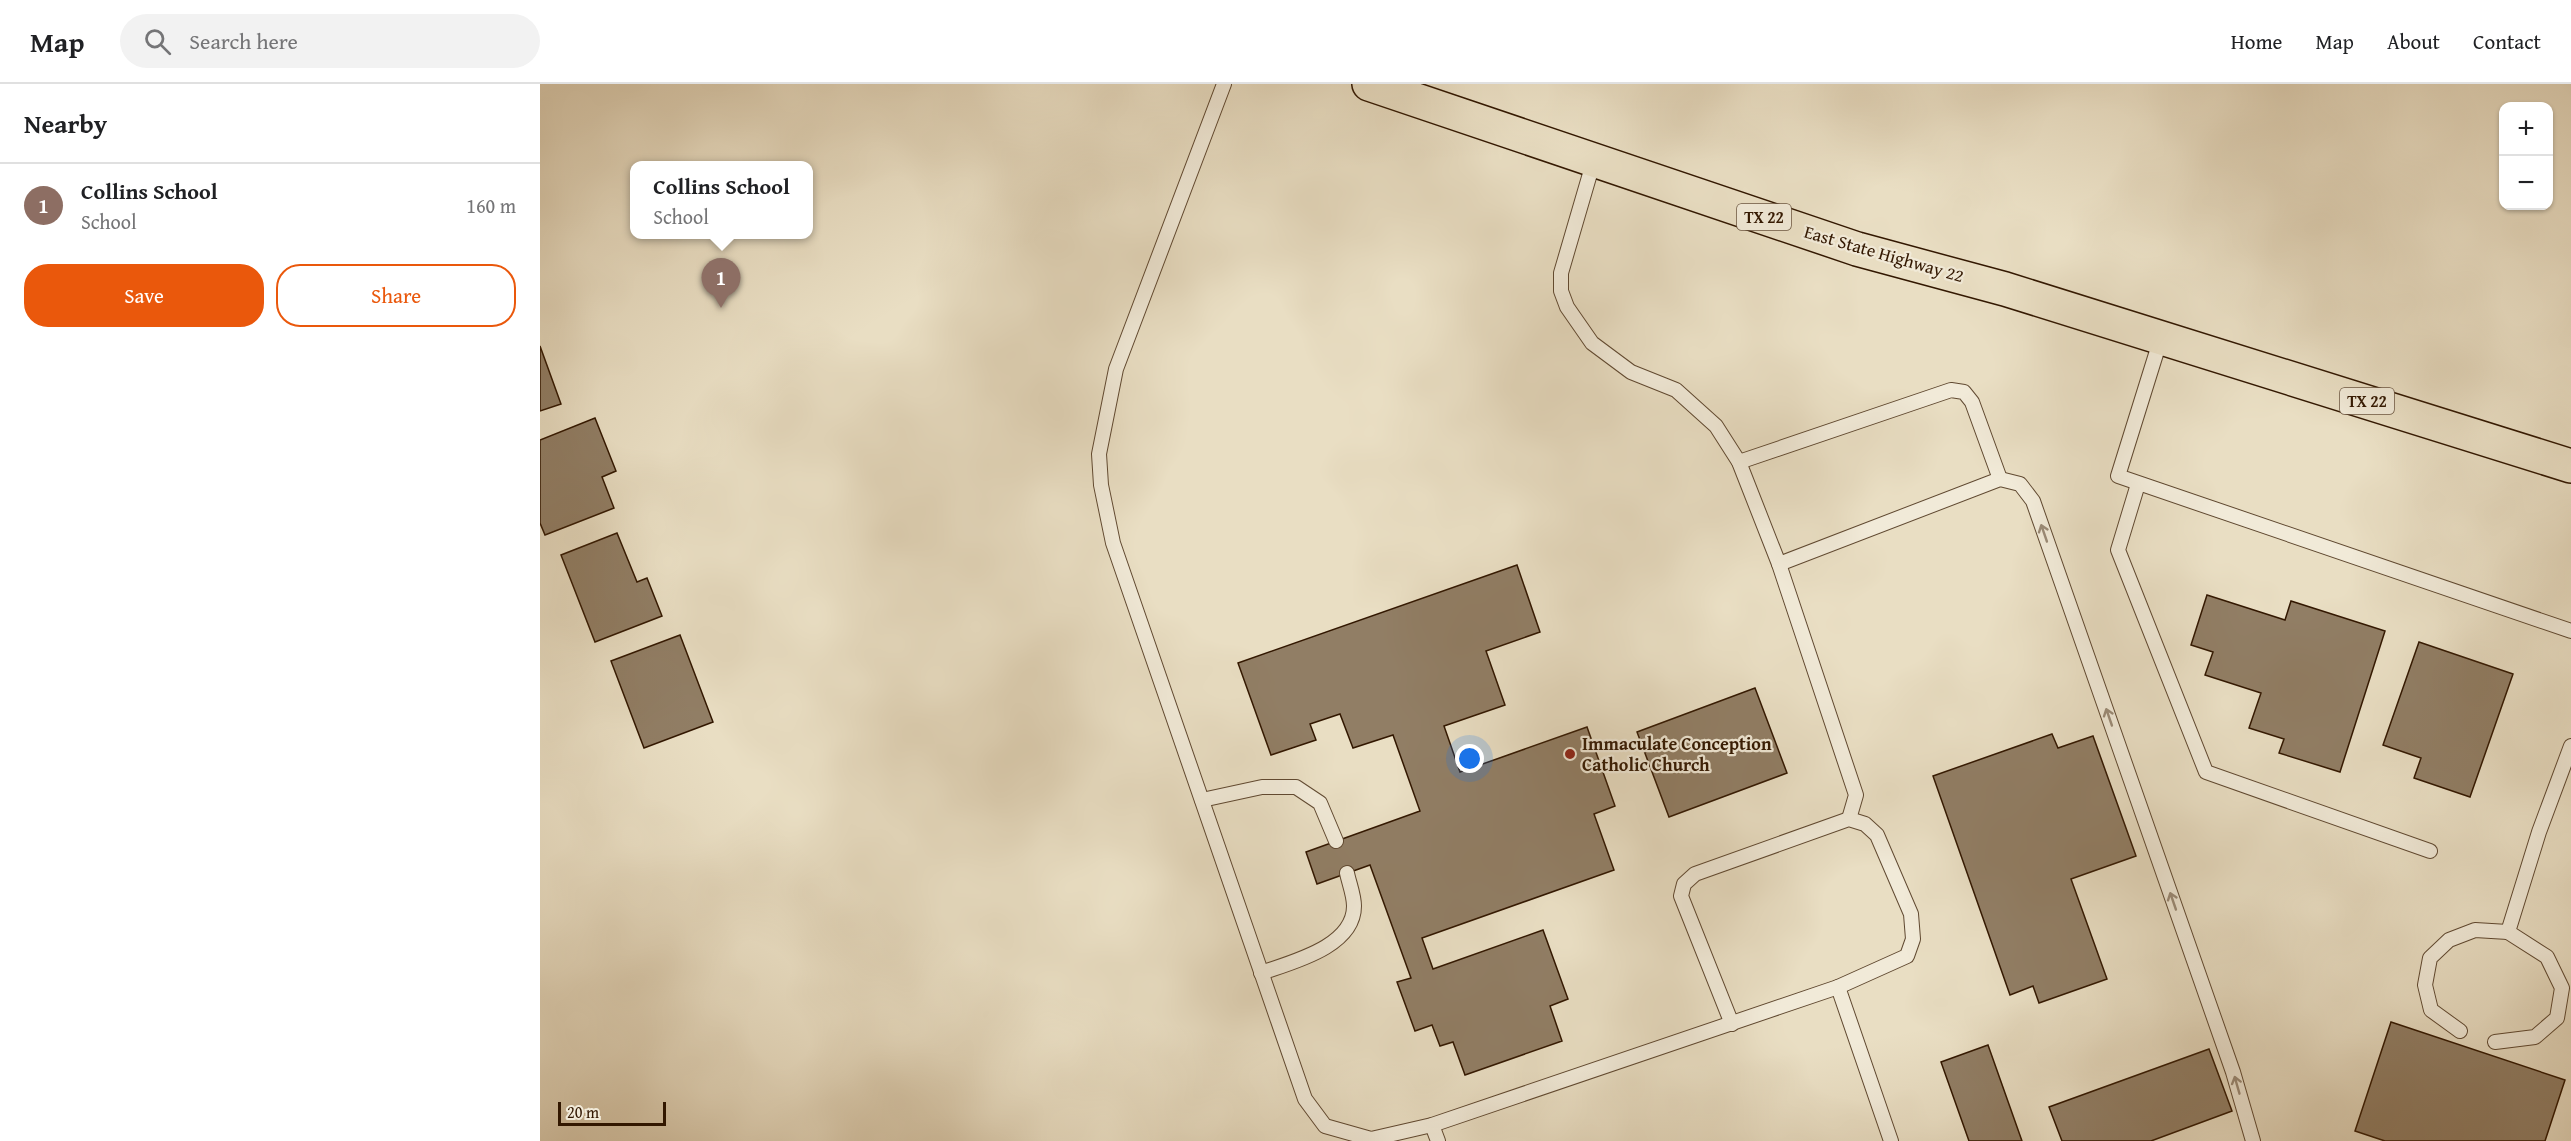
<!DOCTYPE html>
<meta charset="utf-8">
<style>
:root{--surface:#fff;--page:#f2f2f2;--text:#202124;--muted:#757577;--line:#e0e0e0;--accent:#ea580c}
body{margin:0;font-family:"Gentium Book Plus",serif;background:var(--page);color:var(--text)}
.controls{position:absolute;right:18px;top:18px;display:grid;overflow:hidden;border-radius:12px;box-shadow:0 2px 4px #0004}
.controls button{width:54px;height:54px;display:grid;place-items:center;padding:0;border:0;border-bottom:2px solid var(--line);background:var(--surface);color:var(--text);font:30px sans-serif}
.scale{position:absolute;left:18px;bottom:15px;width:108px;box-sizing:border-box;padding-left:6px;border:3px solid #321700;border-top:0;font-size:16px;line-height:21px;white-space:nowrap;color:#321700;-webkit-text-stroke:4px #f1ead8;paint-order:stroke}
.you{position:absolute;left:930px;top:675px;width:21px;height:21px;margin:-15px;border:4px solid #fff;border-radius:50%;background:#1a73e8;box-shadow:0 0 0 9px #1a73e833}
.badge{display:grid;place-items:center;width:39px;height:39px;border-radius:50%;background:var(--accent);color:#fff;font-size:20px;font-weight:700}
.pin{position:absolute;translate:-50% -50px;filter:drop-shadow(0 2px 3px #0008)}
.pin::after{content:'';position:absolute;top:32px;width:21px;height:18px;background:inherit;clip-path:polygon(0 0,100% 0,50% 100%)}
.popup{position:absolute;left:90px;top:77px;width:183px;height:78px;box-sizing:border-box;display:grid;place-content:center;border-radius:12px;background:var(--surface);filter:drop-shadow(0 2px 4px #0005);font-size:20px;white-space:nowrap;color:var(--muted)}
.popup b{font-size:22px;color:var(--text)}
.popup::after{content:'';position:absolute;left:50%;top:100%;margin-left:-12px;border:12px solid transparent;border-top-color:var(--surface)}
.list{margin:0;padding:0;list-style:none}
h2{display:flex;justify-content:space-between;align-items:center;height:78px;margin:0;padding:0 24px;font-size:26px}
h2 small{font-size:20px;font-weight:400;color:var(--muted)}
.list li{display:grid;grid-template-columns:39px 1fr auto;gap:18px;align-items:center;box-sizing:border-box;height:84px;padding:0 24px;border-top:2px solid var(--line)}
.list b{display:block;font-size:22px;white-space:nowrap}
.list p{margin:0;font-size:20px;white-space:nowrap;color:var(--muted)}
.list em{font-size:20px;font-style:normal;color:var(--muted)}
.actions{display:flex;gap:12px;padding:18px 24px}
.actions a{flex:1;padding:14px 0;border:2px solid var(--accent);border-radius:24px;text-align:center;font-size:21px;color:var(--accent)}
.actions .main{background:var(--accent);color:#fff}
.icon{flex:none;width:33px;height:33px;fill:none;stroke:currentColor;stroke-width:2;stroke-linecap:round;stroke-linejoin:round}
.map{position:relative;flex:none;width:2031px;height:1057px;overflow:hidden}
header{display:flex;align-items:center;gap:36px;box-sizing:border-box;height:84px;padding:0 30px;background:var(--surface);border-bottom:2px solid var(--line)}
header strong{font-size:28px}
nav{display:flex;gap:33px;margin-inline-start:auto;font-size:21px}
.search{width:420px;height:54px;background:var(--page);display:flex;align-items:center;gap:15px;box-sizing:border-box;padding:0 21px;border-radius:33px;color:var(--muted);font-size:22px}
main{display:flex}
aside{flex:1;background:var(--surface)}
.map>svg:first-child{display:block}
.building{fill:#917e65;stroke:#321700;stroke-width:1.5}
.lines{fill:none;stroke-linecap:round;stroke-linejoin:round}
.service-casing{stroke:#604931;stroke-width:16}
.primary-casing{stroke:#321700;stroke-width:36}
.service{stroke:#f1ead8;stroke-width:14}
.primary{stroke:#e9dec3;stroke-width:33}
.oneway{stroke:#9b8b77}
.poi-dot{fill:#8f2418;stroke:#f1ead8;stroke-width:2}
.labels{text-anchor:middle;stroke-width:4.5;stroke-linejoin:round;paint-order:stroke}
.shield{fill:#f1ead8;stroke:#6b5641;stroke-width:1.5}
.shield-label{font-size:16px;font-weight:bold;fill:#321700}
.street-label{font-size:18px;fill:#321700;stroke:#f1ead8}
.poi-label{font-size:18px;font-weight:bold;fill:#321700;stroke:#f1ead8;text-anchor:start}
</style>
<header>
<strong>Map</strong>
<div class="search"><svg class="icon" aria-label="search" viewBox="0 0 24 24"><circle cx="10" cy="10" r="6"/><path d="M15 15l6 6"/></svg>Search here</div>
<nav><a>Home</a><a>Map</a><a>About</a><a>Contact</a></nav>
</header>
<main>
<aside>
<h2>Nearby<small></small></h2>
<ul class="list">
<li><span class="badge" style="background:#8d6e63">1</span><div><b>Collins School</b><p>School</p></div><em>160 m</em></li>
</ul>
<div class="actions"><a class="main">Save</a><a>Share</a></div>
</aside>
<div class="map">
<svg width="2031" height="1057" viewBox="0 0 2031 1057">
<rect width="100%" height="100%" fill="#e9dec3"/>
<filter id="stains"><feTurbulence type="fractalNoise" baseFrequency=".00333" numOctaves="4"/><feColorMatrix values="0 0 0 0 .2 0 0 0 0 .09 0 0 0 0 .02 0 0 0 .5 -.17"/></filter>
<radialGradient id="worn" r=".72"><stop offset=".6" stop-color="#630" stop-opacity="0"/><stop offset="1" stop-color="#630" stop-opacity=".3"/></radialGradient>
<!-- building -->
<g class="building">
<polygon points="0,262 21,320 0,327"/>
<polygon points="55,334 76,387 62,393 74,424 5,451 0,439 0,356"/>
<polygon points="77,449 97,498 107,494 122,532 55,558 21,471"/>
<polygon points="977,481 1000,548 946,567 965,621 904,642 920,688 1047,643 1075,722 1054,730 1074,786 882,854 893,885 1003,846 1028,915 1010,922 1022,957 925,991 913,958 900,962 892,941 875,947 857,898 871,894 830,781 777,800 766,768 880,727 853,651 813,664 800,630 770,640 776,656 731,671 698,579"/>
<polygon points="1667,511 1745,536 1751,517 1845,547 1800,688 1739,669 1744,655 1709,644 1721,609 1665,591 1673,568 1651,561"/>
<polygon points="140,551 173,638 104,664 71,577"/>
<polygon points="1879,558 1973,590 1930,713 1874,694 1881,674 1843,661"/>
<polygon points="1215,604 1247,689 1129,733 1097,648"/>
<polygon points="1512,650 1518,664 1553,652 1596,772 1531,795 1567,895 1499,919 1493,902 1470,911 1393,692"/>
<polygon points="1851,938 2025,996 2005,1057 1845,1057 1815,1047"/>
<polygon points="1448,961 1482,1057 1429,1057 1401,978"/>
<polygon points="1669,965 1692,1027 1611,1057 1522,1057 1509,1023"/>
</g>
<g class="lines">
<!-- service casing -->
<g class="service-casing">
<g id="service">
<polyline points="684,0 576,285 559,370 561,401 573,459 765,1015 785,1042 831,1055 892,1041 1298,903 1351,1057"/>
<polyline points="1054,76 1021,189 1021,207 1027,223 1052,259 1091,288 1136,306 1176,342 1199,378 1239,480 1460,395 1480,400 1493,417 1693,988 1713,1057"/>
<polyline points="1621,254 1578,392 2031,547"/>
<polyline points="1199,378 1411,306 1424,308 1432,318 1460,395"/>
<polyline points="1598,400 1578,466 1666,688 1890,767"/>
<polyline points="1239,480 1316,711 1309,735"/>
<polyline points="662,716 722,703 756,703 780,719 796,757"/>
<path d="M 721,889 C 752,878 814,863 814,822 C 814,811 809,799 807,789"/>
<polyline points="1192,940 1141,812 1144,800 1155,790 1309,735 1325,740 1337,751 1371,830 1373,855 1367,872 1298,903"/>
<polyline points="1920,947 1891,926 1885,901 1890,874 1909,856 1935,846 1968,848"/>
<polyline points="1955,958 1995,953 2017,934 2022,904 2007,873 1968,848 1999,748 2031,662"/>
<polyline points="892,1041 898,1057"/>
</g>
</g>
<!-- primary casing -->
<g class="primary-casing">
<polyline id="primary" points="829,0 1317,165 1465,205 2031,382"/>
</g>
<!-- service -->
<use href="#service" class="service"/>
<!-- primary -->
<use href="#primary" class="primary"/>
</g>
<!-- one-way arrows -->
<defs><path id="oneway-shaft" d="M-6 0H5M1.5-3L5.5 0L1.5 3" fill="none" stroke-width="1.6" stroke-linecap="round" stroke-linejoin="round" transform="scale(1.5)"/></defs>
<g class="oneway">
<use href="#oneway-shaft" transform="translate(1504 449) rotate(-109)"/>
<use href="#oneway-shaft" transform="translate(1569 633) rotate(-109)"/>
<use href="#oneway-shaft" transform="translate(1633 817) rotate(-109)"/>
<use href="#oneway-shaft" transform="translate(1697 1001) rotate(-106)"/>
</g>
<!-- markers -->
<circle class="poi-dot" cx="1030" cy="670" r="6"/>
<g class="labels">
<!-- shield labels -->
<g class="shield">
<rect x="1197" y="120" width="54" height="26" rx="4.5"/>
<rect x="1800" y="304" width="54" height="26" rx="4.5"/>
</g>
<g class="shield-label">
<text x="1224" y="139">TX 22</text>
<text x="1827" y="323">TX 22</text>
</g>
<!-- street labels -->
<g class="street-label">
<text transform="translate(1344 170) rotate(16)" y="6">East State Highway 22</text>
</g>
<!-- poi labels -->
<g class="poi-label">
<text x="1042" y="666">Immaculate Conception<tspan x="1042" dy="21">Catholic Church</tspan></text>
</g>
</g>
<rect width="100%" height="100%" filter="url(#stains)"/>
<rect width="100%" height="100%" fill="url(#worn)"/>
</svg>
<div class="controls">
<button>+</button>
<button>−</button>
</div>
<div class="scale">20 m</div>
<div class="you"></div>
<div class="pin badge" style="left:181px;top:224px;background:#8d6e63">1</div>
<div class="popup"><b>Collins School</b>School</div>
</div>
</main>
